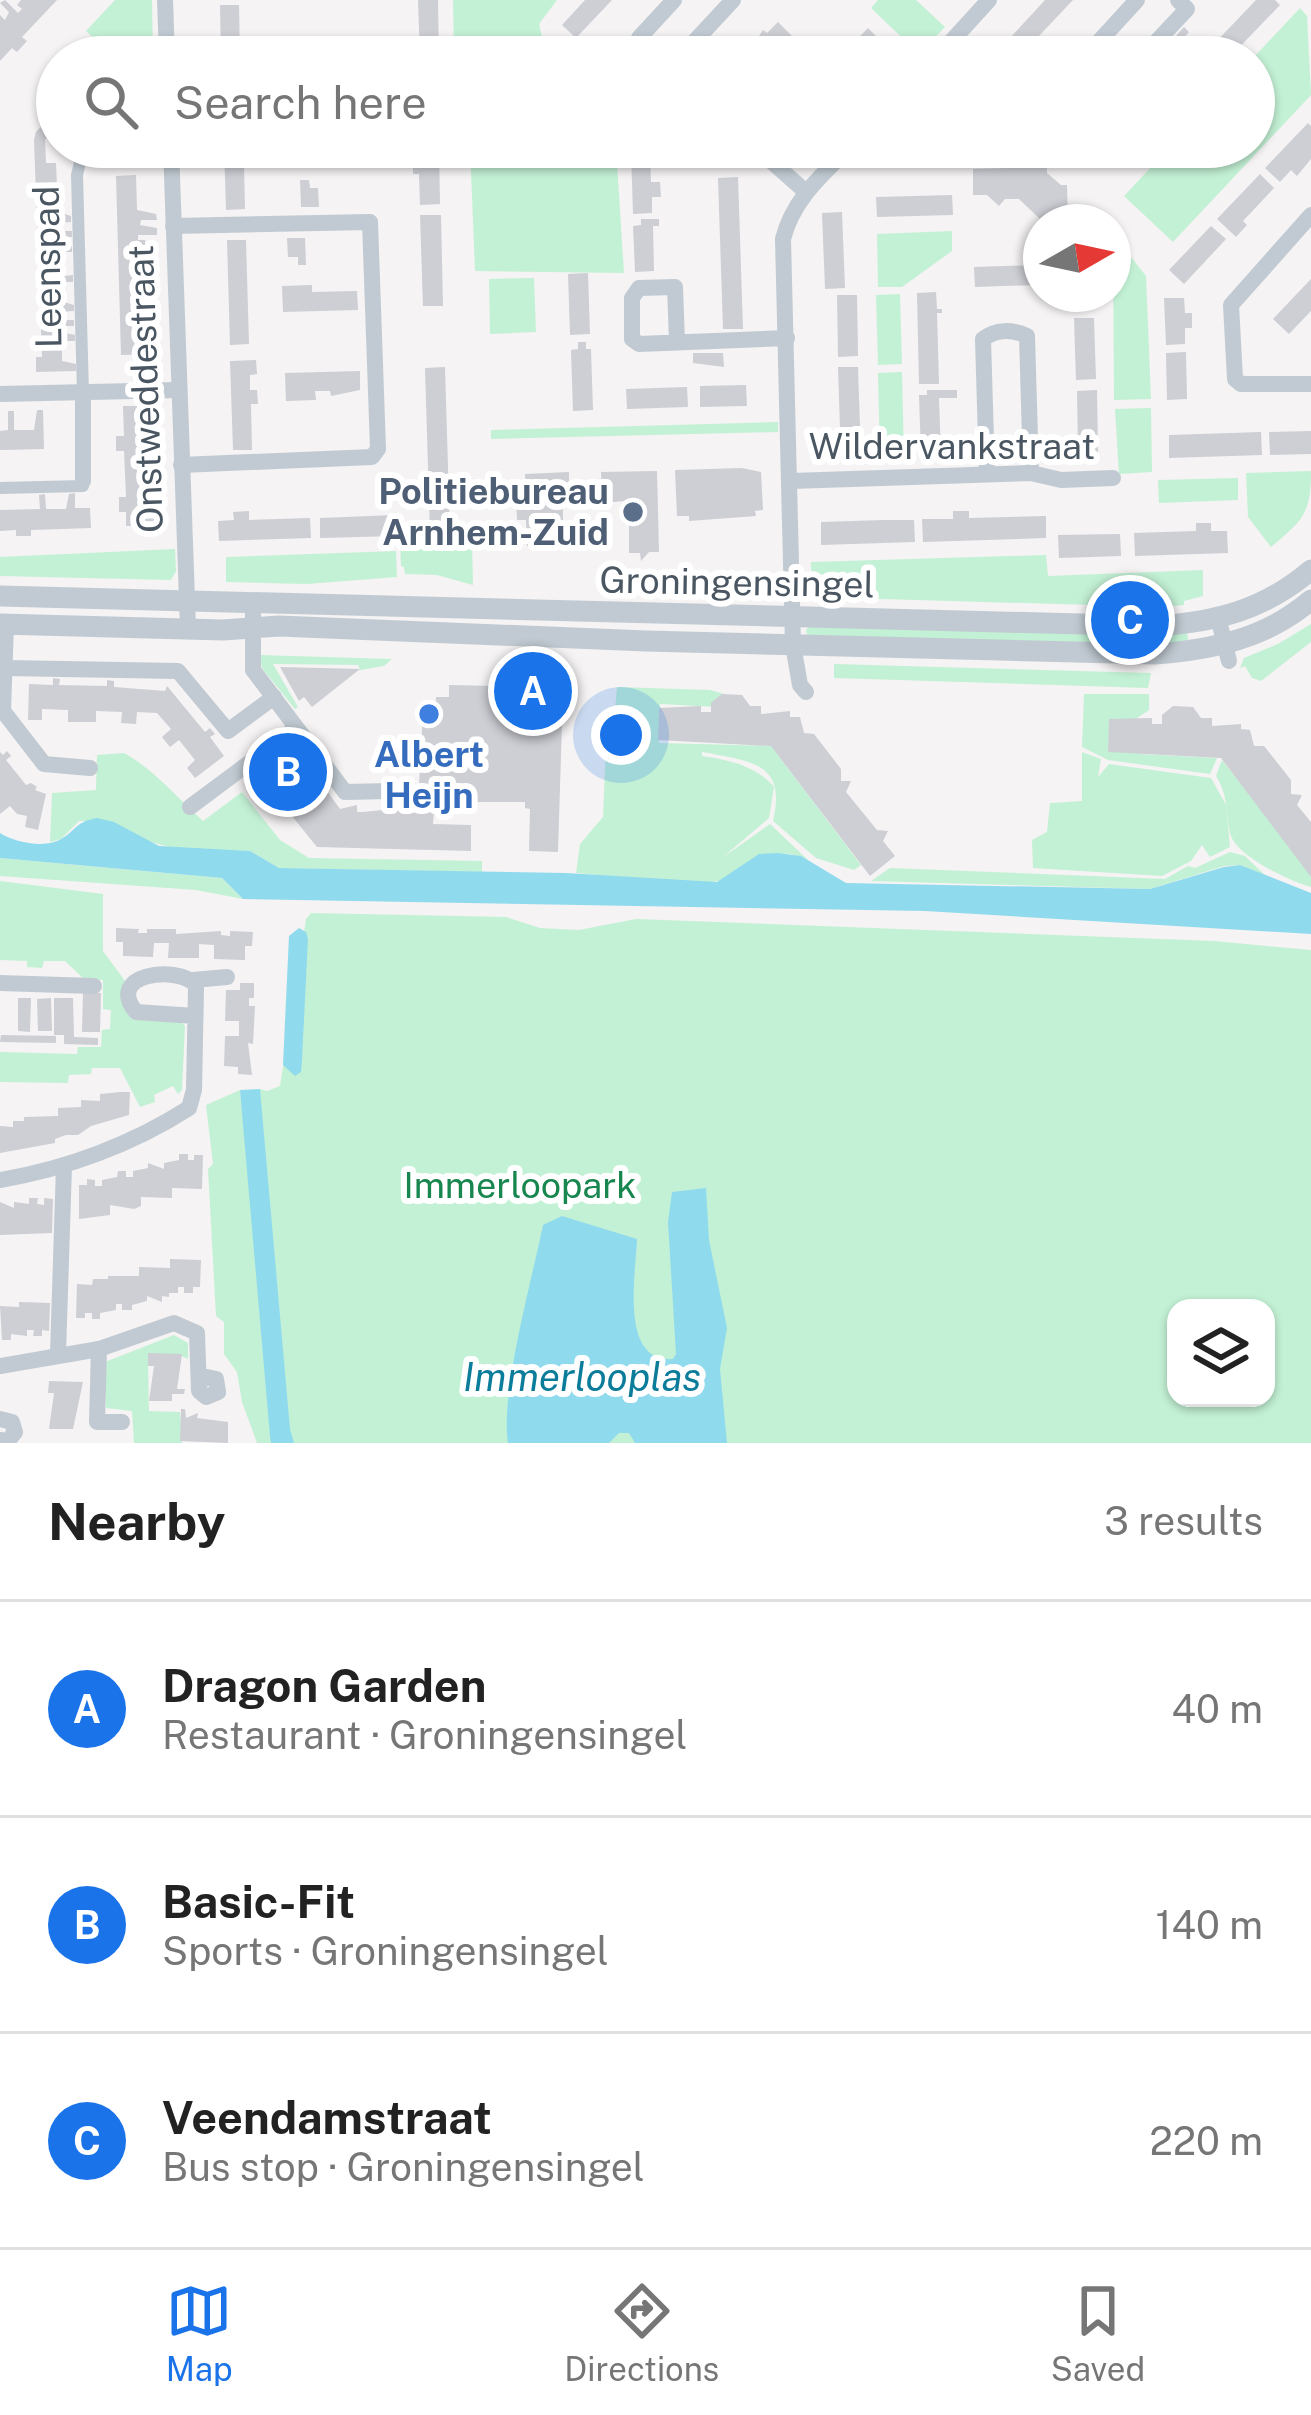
<!DOCTYPE html>
<meta charset="utf-8">
<style>
:root{--surface:#fff;--page:#f6f6f6;--text:#222;--muted:#767676;--line:#e0e0e0;--accent:#1a73e8}
body{margin:0;font-family:"Public Sans",sans-serif;background:var(--page);color:var(--text)}
.controls{position:absolute;right:36px;bottom:36px;display:grid;overflow:hidden;border-radius:24px;box-shadow:0 3px 9px #0004}
.controls button{width:108px;height:108px;display:grid;place-items:center;padding:0;border:0;border-bottom:3px solid var(--line);background:var(--surface);color:var(--text);font:60px sans-serif}
.compass{position:absolute;left:1023px;top:204px;width:108px;height:108px;border-radius:50%;background:var(--surface);box-shadow:0 3px 9px #0004;rotate:81deg}
.you{position:absolute;left:621px;top:735px;width:42px;height:42px;margin:-30px;border:9px solid #fff;border-radius:50%;background:#1a73e8;box-shadow:0 0 0 18px #1a73e833}
.badge{display:grid;place-items:center;width:78px;height:78px;border-radius:50%;background:var(--accent);color:#fff;font-size:39px;font-weight:700}
.pin{position:absolute;translate:-50% -50%;border:6px solid #fff;box-shadow:0 3px 12px #0006}
.list{margin:0;padding:0;list-style:none}
h2{display:flex;justify-content:space-between;align-items:center;height:156px;margin:0;padding:0 48px;font-size:51px}
h2 small{font-size:39px;font-weight:400;color:var(--muted)}
.list li{display:grid;grid-template-columns:78px 1fr auto;gap:36px;align-items:center;box-sizing:border-box;height:216px;padding:0 48px;border-top:3px solid var(--line)}
.list b{display:block;font-size:45px;white-space:nowrap}
.list p{margin:0;font-size:39px;white-space:nowrap;color:var(--muted)}
.list em{font-size:39px;font-style:normal;color:var(--muted)}
.icon{flex:none;width:66px;height:66px;fill:none;stroke:currentColor;stroke-width:2;stroke-linecap:round;stroke-linejoin:round}
.map{position:relative;flex:none;width:1311px;height:1443px;overflow:hidden}
.search{position:absolute;background:var(--surface);box-shadow:0 3px 9px #0004;left:36px;right:36px;top:36px;height:132px;display:flex;align-items:center;gap:30px;box-sizing:border-box;padding:0 42px;border-radius:66px;color:var(--muted);font-size:45px}
.sheet{height:804px;background:var(--surface)}
nav{display:flex;justify-content:space-around;align-items:center;box-sizing:border-box;height:168px;border-top:3px solid var(--line);background:var(--surface);font-size:33px;color:var(--muted)}
nav a{display:grid;justify-items:center;gap:6px}
nav .on{color:var(--accent)}
.map>svg:first-child{display:block}
.green{fill:#c3f1d5;fill-rule:evenodd}
.water{fill:#90daee}
.building{fill:#cdcfd5}
.lines{fill:none;stroke-linecap:round;stroke-linejoin:round}
.pedestrian{stroke:#c1cad2;stroke-width:12}
.minor{stroke:#c1cad2;stroke-width:16}
.tertiary{stroke:#c1cad2;stroke-width:21}
.service-dot{fill:#5c6f8a;stroke:#fff;stroke-width:4.5}
.shop-dot{fill:#3f7fe0;stroke:#fff;stroke-width:4.5}
.labels{text-anchor:middle;stroke-width:12;stroke-linejoin:round;paint-order:stroke}
.street-label{font-size:36px;fill:#4a5661;stroke:#fff}
.service-label{font-size:36px;font-weight:bold;fill:#4e5e75;stroke:#fff;text-anchor:end}
.shop-label{font-size:36px;font-weight:bold;fill:#366cbe;stroke:#fff}
.park-label{font-size:36px;fill:#17864f;stroke:#fff}
.water-label{font-size:39px;font-style:italic;fill:#0c7c9b;stroke:#fff}
</style>
<div class="map">
<svg width="1311" height="1443" viewBox="0 0 1311 1443">
<rect width="100%" height="100%" fill="#f5f3f3"/>
<!-- green -->
<g class="green">
<polygon points="115,0 152,0 153,57 114,57 86,31"/>
<polygon points="453,0 557,0 539,24 543,41 554,57 454,57"/>
<polygon points="878,0 916,0 945,27 919,54 871,8"/>
<polygon points="1300,8 1307,16 1311,95 1173,242 1124,196 1170,147 1254,147 1254,57"/>
<polygon points="470,147 616,147 624,273 475,271"/>
<polygon points="952,231 952,251 902,287 878,287 877,234"/>
<polygon points="1113,252 1127,252 1146,276 1151,399 1114,400"/>
<polygon points="534,278 536,332 490,334 489,279"/>
<polygon points="900,294 902,364 878,365 876,295"/>
<polygon points="902,372 904,457 880,458 878,373"/>
<polygon points="1151,408 1152,472 1119,474 1115,409"/>
<polygon points="778,422 778,432 491,439 491,430"/>
<path d="M 1311,471 C 1311,514 1303,520 1271,547 L 1248,517 L 1246,473 Z"/>
<polygon points="1238,478 1238,500 1159,503 1158,480"/>
<polygon points="472,540 473,585 437,575 405,574 404,567 401,566 400,541"/>
<polygon points="175,549 176,571 171,580 0,576 0,557"/>
<polygon points="396,551 397,577 307,584 226,582 226,557"/>
<polygon points="1046,555 1048,576 1203,570 1203,596 1184,601 1184,605 1162,607 812,597 811,562"/>
<polygon points="812,624 1187,631 1189,648 807,635 806,630"/>
<polygon points="1311,624 1311,642 1261,681 1252,678 1245,666 1240,668 1244,658 1278,644"/>
<polygon points="260,655 392,659 384,666 360,670 358,665 273,664 298,707 295,709 262,668"/>
<polygon points="834,664 1151,673 1148,688 834,678"/>
<path d="M 617,687 L 710,690 L 724,694 L 736,708 L 660,704 L 659,743 L 771,746 L 861,865 L 854,870 L 816,858 L 773,821 C 787,762 750,761 702,752 L 702,756 C 727,759 758,767 774,787 L 769,818 L 722,858 L 770,824 L 809,861 C 777,841 749,867 721,880 C 701,888 604,875 576,873 L 580,844 L 603,817 L 606,744 L 614,722 Z"/>
<polygon points="1084,694 1149,694 1149,710 1134,720 1139,754 1217,758 1210,774 1108,760 1082,747"/>
<polygon points="1082,752 1101,759 1098,777 1109,764 1211,778 1226,805 1230,847 1210,857 1202,845 1191,861 1162,876 1033,868 1032,840 1047,832 1050,803 1082,801"/>
<path d="M 124,753 C 155,770 177,798 203,821 L 242,792 L 280,840 L 309,858 L 482,861 L 482,872 L 279,868 L 250,851 L 177,849 L 139,839 L 114,822 L 79,821 L 61,839 L 50,842 L 52,793 L 96,790 L 97,755 Z"/>
<path d="M 1222,760 L 1302,862 L 1311,877 L 1311,887 C 1290,881 1235,856 1230,833 C 1225,811 1229,797 1216,776 Z"/>
<polygon points="1230,852 1245,856 1268,878 1240,865 1224,866 1150,889 871,881 890,868 1165,879 1188,866 1195,868"/>
<polygon points="0,858 222,878 243,899 196,890 0,876"/>
<polygon points="0,881 103,894 103,951 125,981 132,1019 180,1021 185,1026 182,1090 178,1094 173,1086 154,1095 155,1102 140,1107 120,1068 92,1068 91,1074 69,1075 68,1083 0,1082 0,1052 77,1054 78,1047 101,1047 102,1030 110,1029 111,1010 103,1009 103,980 84,979 65,961 44,961 42,968 27,967 27,961 0,960"/>
<path d="M 311,913 L 506,917 L 540,928 L 579,930 L 636,919 L 1214,941 L 1311,950 L 1311,1443 L 257,1443 L 242,1402 L 237,1372 L 224,1354 L 224,1322 L 216,1316 L 208,1169 L 213,1164 L 206,1105 L 240,1090 L 241,1100 L 260,1094 L 260,1089 L 267,1091 L 280,1086 L 306,919 ZM 1176,1308 L 1266,1308 L 1266,1398 L 1176,1398 Z"/>
<polygon points="174,1335 188,1343 188,1359 177,1354 148,1363 149,1411 180,1412 182,1443 134,1443 132,1411 106,1408 105,1362"/>
</g>
<!-- water -->
<g class="water">
<path d="M 97,818 L 114,822 L 159,846 L 250,851 L 279,868 L 566,873 L 717,882 L 759,854 L 778,853 L 801,856 L 846,883 L 1150,889 L 1224,867 L 1240,865 L 1311,893 L 1311,934 L 925,911 L 243,899 L 222,878 L 0,858 L 0,833 C 14,842 45,849 61,839 C 78,829 75,822 97,818 Z"/>
<polygon points="299,928 306,932 308,939 302,1060 301,1072 295,1076 283,1065 289,936"/>
<polygon points="260,1089 290,1429 294,1443 271,1443 270,1436 240,1090"/>
<path d="M 706,1188 L 709,1240 L 727,1328 L 720,1369 L 727,1443 L 635,1443 L 629,1433 L 619,1433 L 609,1443 L 508,1443 C 500,1392 532,1280 543,1225 L 562,1216 L 637,1239 C 636,1274 619,1363 673,1359 L 676,1354 L 668,1222 L 672,1192 Z"/>
</g>
<!-- building -->
<g class="building">
<polygon points="5,0 18,13 22,9 17,5 21,0 57,0 22,37 27,41 17,52 12,48 0,61 0,15 5,20 9,12 0,3"/>
<polygon points="418,0 438,0 439,57 420,57"/>
<polygon points="585,0 612,0 576,38 562,25"/>
<polygon points="1045,0 1073,0 1019,57 1002,57 997,52"/>
<polygon points="1256,0 1275,0 1280,5 1230,57 1224,57 1212,46"/>
<polygon points="220,5 239,5 240,57 221,57"/>
<polygon points="778,22 792,36 772,57 745,57 763,30 767,33"/>
<polygon points="1184,27 1189,32 1181,41 1193,53 1189,57 1181,53 1172,57 1164,49"/>
<polygon points="868,28 882,42 868,57 840,57"/>
<polygon points="57,109 57,138 45,139 46,163 56,163 58,212 71,216 71,222 58,223 61,231 72,231 72,237 59,237 65,246 72,246 72,252 59,252 59,267 65,276 73,275 73,282 60,282 60,301 74,305 74,311 61,312 61,320 74,320 74,326 61,326 61,332 75,335 75,341 62,341 62,361 76,364 76,371 36,372 36,357 42,357 34,140 36,132"/>
<polygon points="1308,123 1311,126 1311,159 1297,176 1291,170 1280,182 1265,168"/>
<polygon points="224,147 250,150 250,164 244,165 245,209 226,210"/>
<polygon points="418,147 439,147 440,204 420,205 419,174 413,174 413,159 419,159"/>
<polygon points="1101,147 1131,147 1138,154 1124,168"/>
<polygon points="650,151 651,182 660,182 661,197 652,197 652,213 633,214 631,152"/>
<polygon points="1047,167 1047,173 1061,185 1067,185 1068,222 1043,222 1019,199 1005,199 999,206 987,195 973,195 973,169"/>
<polygon points="1260,174 1274,188 1243,221 1247,225 1236,237 1217,219"/>
<polygon points="136,175 137,210 156,214 157,220 141,220 140,225 157,228 157,235 138,235 138,240 145,240 145,244 157,243 157,250 138,250 139,270 158,273 158,280 139,280 139,285 159,288 159,294 139,295 139,299 159,303 159,309 140,310 140,325 146,324 146,333 160,333 160,339 147,339 147,348 160,347 160,354 121,355 116,176"/>
<polygon points="738,177 743,329 723,329 718,178"/>
<polygon points="300,180 309,180 310,188 318,188 319,207 301,207"/>
<polygon points="952,195 953,215 877,217 876,197"/>
<polygon points="842,212 845,288 825,289 822,213"/>
<polygon points="420,215 441,215 443,306 423,306"/>
<polygon points="641,219 659,219 659,226 653,226 654,271 635,272 633,226 641,225"/>
<polygon points="1211,226 1226,239 1184,284 1169,270"/>
<polygon points="287,238 305,238 306,265 298,265 298,257 288,257"/>
<polygon points="227,240 246,240 249,344 230,345"/>
<polygon points="1036,265 1036,285 975,287 974,267"/>
<polygon points="588,273 590,334 570,335 568,274"/>
<polygon points="1311,279 1311,311 1289,334 1273,319"/>
<polygon points="312,285 312,292 357,291 358,310 283,312 282,286"/>
<polygon points="936,292 937,309 942,309 942,313 937,313 939,384 919,384 917,293"/>
<polygon points="837,295 857,295 858,356 838,357"/>
<polygon points="1164,298 1184,298 1185,313 1192,313 1192,328 1185,328 1185,344 1166,345"/>
<polygon points="1074,318 1094,318 1096,379 1076,380"/>
<polygon points="578,342 586,342 586,349 591,349 593,410 573,411 571,350 578,349"/>
<polygon points="1186,352 1187,399 1167,400 1166,353"/>
<polygon points="693,353 723,353 724,367 693,363"/>
<polygon points="256,360 257,374 250,375 250,390 257,390 258,404 251,404 252,450 233,450 230,361"/>
<polygon points="445,367 450,534 430,534 425,368"/>
<polygon points="838,367 858,367 861,458 841,459"/>
<polygon points="360,371 360,390 331,396 330,391 315,391 316,400 286,401 285,373"/>
<polygon points="746,385 747,406 700,407 700,386"/>
<polygon points="687,387 688,407 627,409 626,389"/>
<polygon points="927,390 957,390 957,398 939,398 941,456 921,456 919,395 927,395"/>
<polygon points="1097,390 1098,452 1078,452 1077,391"/>
<polygon points="123,406 142,406 143,436 149,436 149,445 163,445 163,451 144,451 144,481 145,516 165,519 165,525 126,526 126,512 119,512 119,497 126,497 124,451 116,451 116,436 124,436"/>
<polygon points="37,410 43,410 44,449 0,450 0,431 8,430 8,411 14,411 14,430 34,430"/>
<polygon points="1311,431 1311,454 1270,455 1269,432"/>
<polygon points="1261,432 1262,455 1169,458 1169,435"/>
<polygon points="742,468 761,472 763,510 755,511 756,516 689,521 689,516 677,516 675,470"/>
<polygon points="657,471 659,552 649,552 641,561 640,553 629,553 629,505 625,501 602,503 601,472"/>
<polygon points="569,472 569,495 563,496 563,522 570,522 571,545 527,546 526,520 517,520 516,500 526,500 525,474"/>
<polygon points="75,493 75,508 90,508 91,528 31,530 31,536 16,536 16,530 0,531 0,510 40,509 39,495 45,494 46,509 66,509 69,494"/>
<polygon points="249,511 249,520 310,518 311,538 219,541 218,521 234,520 233,512"/>
<polygon points="953,511 969,511 969,518 1046,516 1046,538 923,542 922,519 953,519"/>
<polygon points="395,515 396,536 320,538 320,518"/>
<polygon points="884,520 914,520 915,542 821,545 821,522"/>
<polygon points="1196,523 1211,523 1211,531 1227,531 1228,553 1135,556 1134,533 1196,531"/>
<polygon points="1120,534 1121,556 1059,558 1058,535"/>
<polygon points="280,667 360,669 312,707 304,697 299,701"/>
<polygon points="53,678 60,679 59,685 107,686 107,680 114,681 114,687 165,691 167,686 205,732 210,728 215,734 210,737 224,756 195,778 187,768 195,760 179,740 170,747 162,737 171,729 157,713 137,712 136,724 121,723 122,712 96,711 96,722 68,722 68,710 42,709 42,720 28,720 29,684 53,685"/>
<polygon points="449,685 556,687 555,718 562,723 558,852 529,851 530,809 525,808 525,802 472,802 472,788 419,786 423,709 435,710 436,697 449,697"/>
<polygon points="722,694 742,695 750,706 761,706 761,714 790,711 790,717 800,717 804,733 814,734 841,769 841,781 851,781 846,792 877,830 888,831 883,841 895,856 870,876 771,746 658,740 659,708 701,706 701,712 711,712 711,703"/>
<polygon points="1173,706 1193,707 1201,718 1212,718 1212,726 1241,724 1241,729 1250,730 1254,746 1264,746 1291,780 1291,794 1302,795 1297,805 1311,822 1311,877 1221,758 1108,752 1109,719 1152,718 1152,724 1162,724 1162,715"/>
<polygon points="7,751 11,756 6,760 26,785 31,783 37,787 35,790 46,794 38,830 25,827 27,816 17,814 10,806 0,814 0,752 3,755"/>
<polygon points="301,756 340,809 357,805 357,812 363,812 412,807 411,813 434,811 433,824 471,825 471,851 317,847 266,784 281,772 278,767 283,760 290,765"/>
<polygon points="116,928 139,929 138,933 147,933 147,929 176,929 176,934 221,931 221,935 230,936 230,931 253,932 252,946 245,946 245,960 214,959 214,945 199,944 199,958 168,958 169,943 154,943 153,957 123,956 123,942 116,942"/>
<polygon points="240,983 254,983 254,998 249,998 249,1006 255,1006 253,1044 248,1043 252,1075 238,1074 238,1067 224,1066 225,1036 239,1036 239,1021 225,1021 226,990 240,990"/>
<polygon points="83,993 101,993 100,1032 82,1032"/>
<polygon points="18,998 31,998 30,1032 18,1031"/>
<polygon points="51,998 52,1031 38,1031 37,999"/>
<polygon points="54,998 73,998 74,1037 98,1038 98,1045 64,1044 64,1035 54,1035"/>
<polygon points="1,1035 56,1036 56,1043 0,1042"/>
<polygon points="120,1092 130,1092 129,1115 91,1126 78,1135 66,1135 55,1139 55,1143 0,1153 0,1126 13,1127 13,1121 24,1121 24,1117 58,1116 58,1108 81,1107 81,1100 100,1101 100,1094"/>
<polygon points="179,1154 188,1154 188,1160 194,1160 194,1155 203,1155 202,1189 172,1188 172,1198 141,1197 141,1206 134,1209 110,1205 110,1215 79,1219 79,1185 87,1185 87,1179 95,1180 95,1186 102,1186 102,1180 117,1177 118,1171 126,1171 126,1177 133,1177 133,1171 148,1168 148,1163 164,1169 164,1163 179,1160"/>
<polygon points="29,1198 38,1198 37,1204 44,1205 44,1198 53,1199 52,1233 0,1235 0,1202 14,1208 14,1202 29,1204"/>
<polygon points="170,1259 201,1260 200,1287 193,1287 193,1293 184,1293 184,1287 178,1287 178,1293 169,1293 169,1297 162,1296 162,1302 147,1296 147,1301 132,1305 132,1310 122,1310 122,1304 116,1304 116,1310 100,1313 100,1319 92,1319 92,1313 85,1313 85,1318 76,1318 77,1284 92,1285 93,1279 108,1279 108,1276 139,1276 139,1267 170,1268"/>
<polygon points="19,1302 50,1303 49,1331 42,1330 42,1336 33,1336 34,1330 27,1330 27,1336 11,1334 11,1340 2,1340 0,1306 19,1307"/>
<polygon points="148,1353 182,1354 177,1389 185,1389 184,1394 172,1394 172,1401 149,1401 154,1366 148,1366"/>
<polygon points="49,1381 83,1382 73,1429 49,1429 54,1393 48,1393"/>
<polygon points="181,1409 185,1409 186,1418 198,1413 197,1418 228,1422 228,1443 180,1441"/>
</g>
<g class="lines">
<!-- pedestrian -->
<g class="pedestrian">
<polyline points="83,393 77,175 80,162 91,151"/>
<polyline points="0,488 83,486 83,481"/>
</g>
<!-- minor -->
<g class="minor">
<polyline points="165,0 167,57"/>
<polyline points="659,57 639,38 674,0"/>
<polyline points="680,57 733,0"/>
<polyline points="937,57 989,0"/>
<polyline points="1092,57 1094,47 1137,0"/>
<polyline points="1142,57 1187,9 1178,0"/>
<polyline points="171,147 188,628"/>
<polyline points="755,147 806,192"/>
<polyline points="91,151 95,147"/>
<polyline points="1311,215 1231,305 1235,379 1241,384 1311,384"/>
<polyline points="173,226 370,222 378,449 372,457 181,465"/>
<polyline points="677,342 675,287 639,288 632,298 632,339 639,344 787,338"/>
<polyline points="83,393 83,481"/>
<polyline points="0,394 178,390"/>
<path d="M 987,474 L 983,339 C 996,329 1012,329 1027,336 L 1031,473"/>
<polyline points="791,481 1031,473 1061,480 1113,478"/>
<polyline points="253,602 253,670 345,792 389,791"/>
<polyline points="1219,621 1229,661"/>
<polyline points="6,624 3,711 44,764 90,768"/>
<polyline points="5,668 178,671 228,731 274,697"/>
<path d="M 806,692 L 800,685 L 793,645 L 783,239 C 793,199 822,175 850,147"/>
<polyline points="190,807 296,728"/>
<polyline points="193,980 227,977"/>
<polyline points="0,983 94,986"/>
<path d="M 0,1180 C 66,1169 133,1144 189,1108 L 194,1090 L 196,989 L 195,984 C 175,965 105,974 136,1012 L 195,1016"/>
<polyline points="99,1349 97,1422 122,1422"/>
<polyline points="58,1354 64,1166"/>
<polyline points="0,1366 99,1349 174,1323 197,1333 199,1391 206,1397 218,1392 216,1379 207,1377 200,1382"/>
<polyline points="0,1419 12,1422 15,1432 8,1441 0,1440"/>
</g>
<!-- tertiary -->
<g class="tertiary">
<path d="M 0,596 L 1156,626 C 1216,622 1264,610 1311,570"/>
<path d="M 0,624 L 223,630 L 279,626 L 646,641 L 1155,654 C 1212,650 1267,638 1311,600"/>
</g>
</g>
<!-- markers -->
<circle class="service-dot" cx="633" cy="512" r="12"/>
<circle class="shop-dot" cx="429" cy="714" r="12"/>
<g class="labels">
<!-- street labels -->
<g class="street-label">
<text transform="translate(47 267) rotate(-91)" y="13">Leenspad</text>
<text transform="translate(145 389) rotate(-92)" y="13">Onstweddestraat</text>
<text x="952" y="459">Wildervankstraat</text>
<text transform="translate(737 582) rotate(1)" y="13">Groningensingel</text>
</g>
<!-- service labels -->
<g class="service-label">
<text x="609" y="504">Politiebureau<tspan x="609" dy="41">Arnhem-Zuid</tspan></text>
</g>
<!-- shop labels -->
<g class="shop-label">
<text x="429" y="767">Albert<tspan x="429" dy="41">Heijn</tspan></text>
</g>
<!-- park labels -->
<g class="park-label">
<text x="520" y="1198">Immerloopark</text>
</g>
<!-- water labels -->
<g class="water-label">
<text x="582" y="1391">Immerlooplas</text>
</g>
</g>
</svg>
<div class="controls">
<button><svg class="icon" aria-label="layers" viewBox="0 0 24 24"><path d="M12 4l9 5-9 5-9-5zM3 14l9 5 9-5"/></svg></button>
</div>
<svg class="compass" viewBox="-18 -18 36 36"><path d="M0-13l5 13h-10z" fill="#e53935"/><path d="M0 13l5-13h-10z" fill="#767676"/></svg>
<div class="you"></div>
<div class="pin badge" style="left:533px;top:691px">A</div>
<div class="pin badge" style="left:288px;top:772px">B</div>
<div class="pin badge" style="left:1130px;top:620px">C</div>
<div class="search"><svg class="icon" aria-label="search" viewBox="0 0 24 24"><circle cx="10" cy="10" r="6"/><path d="M15 15l6 6"/></svg>Search here</div>
</div>
<section class="sheet">
<h2>Nearby<small>3 results</small></h2>
<ul class="list">
<li><span class="badge">A</span><div><b>Dragon Garden</b><p>Restaurant · Groningensingel</p></div><em>40 m</em></li>
<li><span class="badge">B</span><div><b>Basic-Fit</b><p>Sports · Groningensingel</p></div><em>140 m</em></li>
<li><span class="badge">C</span><div><b>Veendamstraat</b><p>Bus stop · Groningensingel</p></div><em>220 m</em></li>
</ul>
</section>
<nav>
<a class="on"><svg class="icon" aria-label="map" viewBox="0 0 24 24"><path d="M3 6l6-2 6 2 6-2v14l-6 2-6-2-6 2zM9 4v14M15 6v14"/></svg>Map</a>
<a><svg class="icon" aria-label="directions" viewBox="0 0 24 24"><path d="M12 3l9 9-9 9-9-9zM9 14v-3h6M13 9l2 2-2 2"/></svg>Directions</a>
<a><svg class="icon" aria-label="saved" viewBox="0 0 24 24"><path d="M7 4h10v16l-5-4-5 4z"/></svg>Saved</a>
</nav>
